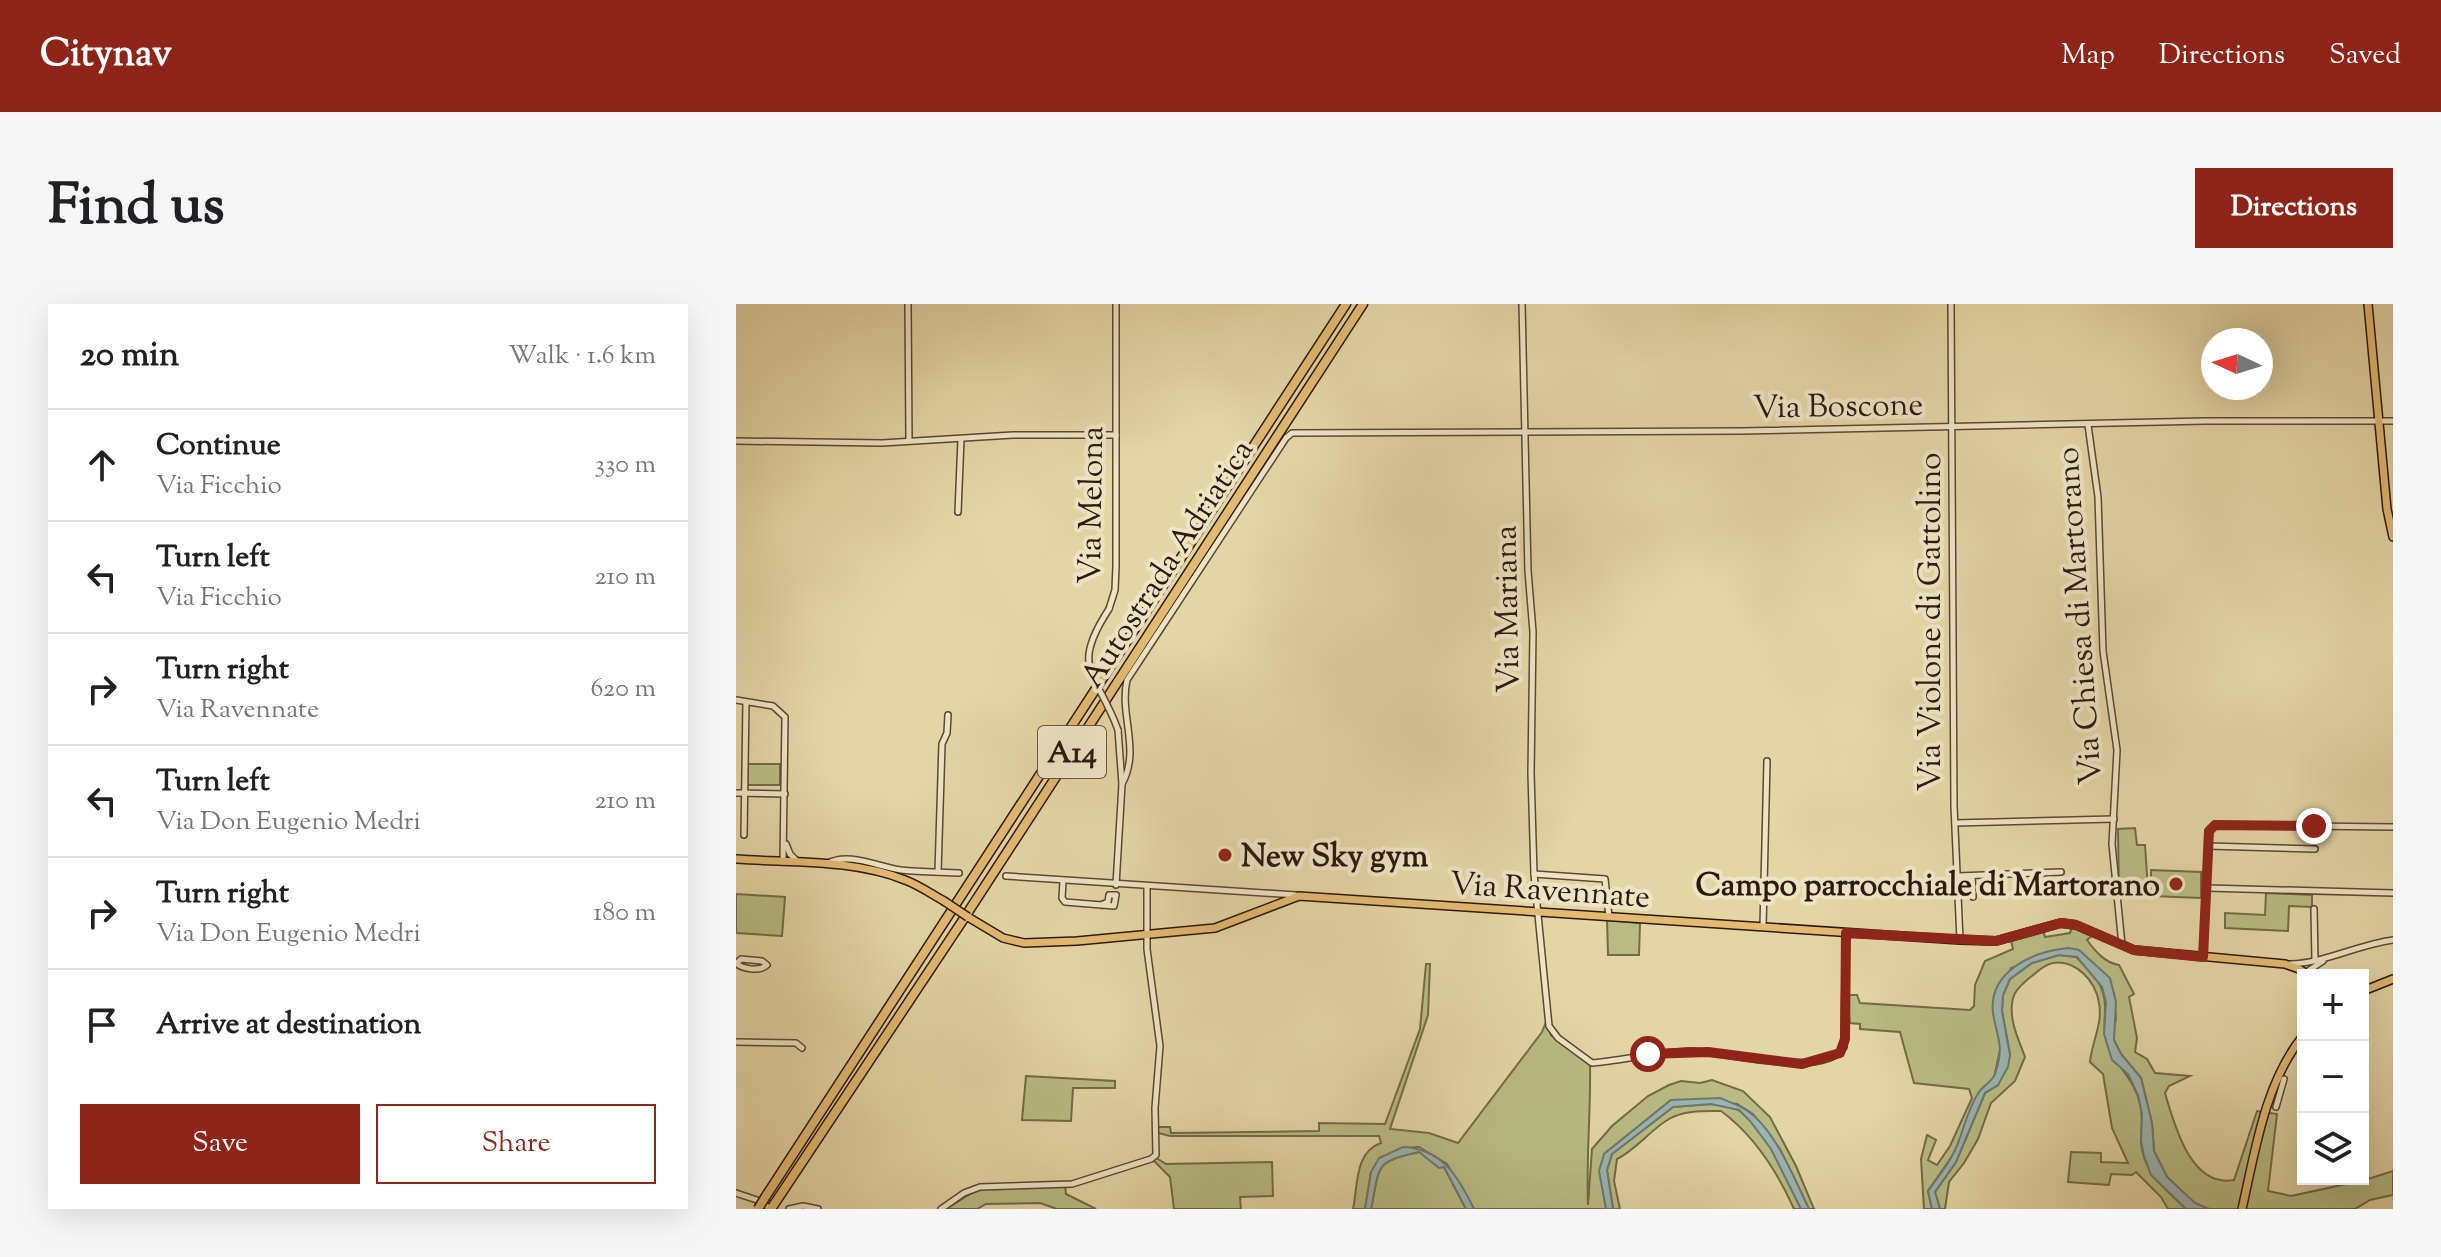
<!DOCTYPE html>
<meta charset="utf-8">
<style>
:root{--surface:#fff;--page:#f6f6f6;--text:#202124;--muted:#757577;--line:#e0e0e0;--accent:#8f2418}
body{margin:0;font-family:"Sorts Mill Goudy",serif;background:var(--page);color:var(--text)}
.controls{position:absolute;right:24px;bottom:24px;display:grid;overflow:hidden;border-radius:0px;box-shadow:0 8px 32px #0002}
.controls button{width:72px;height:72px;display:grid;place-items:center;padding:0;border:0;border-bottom:2px solid var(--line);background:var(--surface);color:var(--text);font:40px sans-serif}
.compass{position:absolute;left:1465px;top:24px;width:72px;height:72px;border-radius:50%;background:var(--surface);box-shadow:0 8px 32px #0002;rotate:274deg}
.stop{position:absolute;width:24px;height:24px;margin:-18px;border:6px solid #8f2418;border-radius:50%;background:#fff}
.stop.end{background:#8f2418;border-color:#fff;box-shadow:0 2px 8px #0008}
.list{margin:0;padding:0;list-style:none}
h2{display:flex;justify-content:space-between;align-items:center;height:104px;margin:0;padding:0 32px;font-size:34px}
h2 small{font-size:26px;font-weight:400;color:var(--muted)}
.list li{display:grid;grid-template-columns:52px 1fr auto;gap:24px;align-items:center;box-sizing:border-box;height:112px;padding:0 32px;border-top:2px solid var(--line)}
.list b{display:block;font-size:30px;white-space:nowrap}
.list p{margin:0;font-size:26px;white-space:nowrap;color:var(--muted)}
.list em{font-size:26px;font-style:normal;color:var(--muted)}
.actions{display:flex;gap:16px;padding:24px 32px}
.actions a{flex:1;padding:18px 0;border:2px solid var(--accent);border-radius:0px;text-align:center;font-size:28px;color:var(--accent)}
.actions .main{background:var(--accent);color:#fff}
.icon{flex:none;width:44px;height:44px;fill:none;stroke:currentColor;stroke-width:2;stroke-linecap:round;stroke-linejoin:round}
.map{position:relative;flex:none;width:1657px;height:905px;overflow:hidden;border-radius:0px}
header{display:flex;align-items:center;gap:48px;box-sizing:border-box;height:112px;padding:0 40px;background:var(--accent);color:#fff}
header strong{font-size:38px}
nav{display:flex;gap:44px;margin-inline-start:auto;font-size:28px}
.intro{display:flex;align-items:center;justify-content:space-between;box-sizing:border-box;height:192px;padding:0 48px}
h1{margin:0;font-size:56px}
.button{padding:20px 36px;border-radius:0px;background:var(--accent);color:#fff;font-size:28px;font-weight:700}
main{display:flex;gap:48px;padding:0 48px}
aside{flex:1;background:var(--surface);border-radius:0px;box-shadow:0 8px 32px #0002}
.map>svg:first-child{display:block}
.green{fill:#b8bc83;stroke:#736a48;stroke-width:2}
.water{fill:#9ab6b2;stroke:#6f7770;stroke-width:2}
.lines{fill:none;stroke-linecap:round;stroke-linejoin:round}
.minor-casing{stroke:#5c4833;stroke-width:8}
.major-casing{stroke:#2e190d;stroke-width:10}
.highway-casing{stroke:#2e190d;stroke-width:11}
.minor{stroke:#ede4c4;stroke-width:5}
.major{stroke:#e2ba72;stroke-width:7}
.highway{stroke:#e2ba72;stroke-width:8}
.minor-bridge-casing{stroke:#5c4833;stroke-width:8;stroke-linecap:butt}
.major-bridge-casing{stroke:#2e190d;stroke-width:10;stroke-linecap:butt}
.highway-bridge-casing{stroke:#2e190d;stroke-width:11;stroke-linecap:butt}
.minor-bridge{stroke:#ede4c4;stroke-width:5}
.major-bridge{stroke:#e2ba72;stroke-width:7}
.highway-bridge{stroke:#e2ba72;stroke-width:8}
.route{stroke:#8f2418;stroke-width:10}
.poi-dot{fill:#8f2418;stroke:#ede4c4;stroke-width:3}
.labels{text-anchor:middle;stroke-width:8;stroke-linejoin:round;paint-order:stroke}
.shield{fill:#ede4c4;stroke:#675644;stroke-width:2}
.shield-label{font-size:30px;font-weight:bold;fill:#2e190d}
.street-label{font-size:32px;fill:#2e190d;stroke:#ede4c4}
.poi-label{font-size:32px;font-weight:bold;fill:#2e190d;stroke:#ede4c4;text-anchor:start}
</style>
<header>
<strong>Citynav</strong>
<nav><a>Map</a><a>Directions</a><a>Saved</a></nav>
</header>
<div class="intro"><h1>Find us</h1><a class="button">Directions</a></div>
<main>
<aside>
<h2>20 min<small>Walk · 1.6 km</small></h2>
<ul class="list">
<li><svg class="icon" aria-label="ahead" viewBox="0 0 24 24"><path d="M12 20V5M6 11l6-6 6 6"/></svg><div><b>Continue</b><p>Via Ficchio</p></div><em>330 m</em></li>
<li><svg class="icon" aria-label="left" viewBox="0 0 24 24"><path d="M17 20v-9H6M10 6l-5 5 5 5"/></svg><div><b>Turn left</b><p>Via Ficchio</p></div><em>210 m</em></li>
<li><svg class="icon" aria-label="right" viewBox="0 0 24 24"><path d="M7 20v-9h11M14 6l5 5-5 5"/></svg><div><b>Turn right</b><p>Via Ravennate</p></div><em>620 m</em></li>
<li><svg class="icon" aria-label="left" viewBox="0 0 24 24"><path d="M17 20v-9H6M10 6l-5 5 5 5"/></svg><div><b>Turn left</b><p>Via Don Eugenio Medri</p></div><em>210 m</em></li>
<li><svg class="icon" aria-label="right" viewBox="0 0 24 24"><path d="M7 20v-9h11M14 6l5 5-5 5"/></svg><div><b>Turn right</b><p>Via Don Eugenio Medri</p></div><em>180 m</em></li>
<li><svg class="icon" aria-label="arrive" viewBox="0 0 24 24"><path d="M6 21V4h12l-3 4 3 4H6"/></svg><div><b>Arrive at destination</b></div></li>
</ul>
<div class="actions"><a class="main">Save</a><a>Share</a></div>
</aside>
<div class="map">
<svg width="1657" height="905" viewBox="0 0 1657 905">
<rect width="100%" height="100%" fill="#e4d5a5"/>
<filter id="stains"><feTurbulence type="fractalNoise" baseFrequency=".0025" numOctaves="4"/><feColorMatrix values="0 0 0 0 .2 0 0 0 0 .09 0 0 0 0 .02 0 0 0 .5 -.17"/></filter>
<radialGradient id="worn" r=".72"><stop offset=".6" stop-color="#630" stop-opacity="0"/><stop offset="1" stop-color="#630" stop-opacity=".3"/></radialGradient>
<!-- green -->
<g class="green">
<rect x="10" y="460" width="34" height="21"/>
<polygon points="1399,524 1401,541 1409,541 1412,585 1383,586 1382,525"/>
<polygon points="1415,566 1465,568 1465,594 1415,592"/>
<polygon points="1530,589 1576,591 1576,603 1553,602 1552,627 1489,624 1489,609 1529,611"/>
<polygon points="0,590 49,593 46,632 0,629"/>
<polygon points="871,616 904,619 903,651 872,651"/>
<path d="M 1336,623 L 1356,632 L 1351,636 C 1359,647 1369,659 1383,661 L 1398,690 L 1393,693 L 1401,734 L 1399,748 L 1411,755 L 1419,769 L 1454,772 L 1433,782 L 1429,789 C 1438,819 1454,884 1498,876 L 1521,807 L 1541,810 L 1532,887 L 1555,892 L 1629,876 L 1657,867 L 1657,891 L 1634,896 L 1619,905 L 1473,905 L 1459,900 L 1431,873 L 1418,847 L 1416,819 L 1405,774 L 1385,750 L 1378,736 L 1377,729 L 1380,715 L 1378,689 L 1332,644 L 1275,664 L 1257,707 L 1265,741 L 1258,774 L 1244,787 L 1219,848 L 1192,887 L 1196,905 L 1188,905 L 1185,855 L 1191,831 L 1200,836 L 1192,856 L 1201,861 L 1214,842 L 1236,794 L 1233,785 L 1178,779 L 1164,728 L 1124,725 L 1124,720 L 1114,719 L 1111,691 L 1121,691 L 1124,699 L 1234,706 L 1238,702 L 1239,681 L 1249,657 L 1277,645 L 1275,637 L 1307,626 L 1309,633 L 1334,629 Z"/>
<path d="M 1323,651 L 1340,653 C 1356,668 1370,682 1369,705 C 1369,715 1367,725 1370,735 C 1377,761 1394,768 1402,793 C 1407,807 1406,820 1405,835 C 1405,866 1429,885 1450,905 L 1432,905 L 1425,893 L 1400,868 L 1396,871 L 1375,870 L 1373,881 L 1332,878 L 1335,848 L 1365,849 L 1365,858 L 1392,859 L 1376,824 L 1367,770 L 1354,758 C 1356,737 1367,720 1363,699 C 1360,677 1339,655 1317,659 C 1308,660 1299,670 1292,675 C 1283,683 1277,688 1276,700 C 1274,719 1283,736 1289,753 L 1279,777 L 1255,799 L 1242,835 L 1228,859 L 1213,878 L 1209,905 L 1204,905 L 1199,888 L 1220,858 L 1249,789 L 1262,781 L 1274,751 L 1266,707 L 1267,691 L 1274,675 L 1296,659 Z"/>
<path d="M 690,660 L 694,660 L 692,711 L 654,825 L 693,829 L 722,839 L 806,728 L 810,718 L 815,731 L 854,760 C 855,807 850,854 852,901 L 856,845 L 876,822 L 912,792 L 933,781 L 945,777 L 964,779 L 976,776 L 1007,787 L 1034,813 L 1060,862 L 1078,905 L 1073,905 L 1044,845 L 1017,810 L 1001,800 L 966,796 L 935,796 L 868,850 L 870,905 L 738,905 L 711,860 L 683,843 L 667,844 L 635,868 L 629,905 L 617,905 C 622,883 618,848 645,839 L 643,832 L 434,832 L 422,829 L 421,823 L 434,823 L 435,829 L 583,827 L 583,819 L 649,820 L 684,725 Z"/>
<polygon points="290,772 379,777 379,784 337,784 335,817 286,816"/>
<path d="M 975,800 C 985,801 998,802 1005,808 C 1034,831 1049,873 1065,905 L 1058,905 C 1041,867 1019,832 985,807 C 968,807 948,806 933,815 C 914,826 901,845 881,855 L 878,877 L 884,905 L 877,905 L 871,866 L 876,850 L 937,803 Z"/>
<path d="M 684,848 L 708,863 L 730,905 L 635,905 C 644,863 637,857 684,848 Z"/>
<polygon points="419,853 430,860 536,858 537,892 504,893 505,905 438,905 434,873 418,857"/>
<polygon points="329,882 330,890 360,905 321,905 304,899 250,900 241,905 210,905 242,885"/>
</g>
<!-- water -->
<g class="water">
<path d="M 1333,644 L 1343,646 L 1374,674 L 1380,698 L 1378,736 L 1385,750 L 1405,774 L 1416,819 L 1418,847 L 1431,873 L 1459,899 L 1473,905 L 1450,905 L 1415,871 L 1408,852 L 1405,837 L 1406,810 L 1402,791 L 1392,770 L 1376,756 L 1368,730 L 1370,698 L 1366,683 L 1341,653 L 1323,651 L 1296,659 L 1274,675 L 1267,691 L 1266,707 L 1274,751 L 1272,763 L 1262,781 L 1249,789 L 1220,858 L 1199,888 L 1204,905 L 1196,905 L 1192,887 C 1201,874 1213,860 1219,846 C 1228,827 1231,805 1243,788 C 1248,781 1256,778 1259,770 C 1269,740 1261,736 1257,709 C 1252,667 1298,647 1333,644 Z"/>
<path d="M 984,794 C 996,799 1009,803 1018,812 C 1042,833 1059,876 1073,905 L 1065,905 L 1035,845 L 1014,817 L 1003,806 L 975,800 L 937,803 L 876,850 L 871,866 L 877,905 L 870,905 L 863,867 L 868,850 L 935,796 Z"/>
<path d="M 667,843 C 706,845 722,872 738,905 L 730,905 L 708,863 L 703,864 L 683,848 C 637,857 644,863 635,905 L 629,905 L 635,868 L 643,854 Z"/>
</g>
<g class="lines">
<!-- minor casing -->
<g class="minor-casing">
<g id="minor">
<polyline points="172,0 173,137"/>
<path d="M 786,0 L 792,267 L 797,328 L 795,469 L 798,570 L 813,722 L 822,734 L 856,759 C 889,756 920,748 954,747 C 989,747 1087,776 1108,743 L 1110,629"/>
<polyline points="1215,0 1218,502 1224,636"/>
<polyline points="1352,121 1362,193 1367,347 1381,446 1376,540 1386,641"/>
<polyline points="0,137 146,139 277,131 380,131"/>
<polyline points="222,208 225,135"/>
<polyline points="373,305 379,286 380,262 380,0"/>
<polyline points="0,396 37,402 49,413 47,558"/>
<path d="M 386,480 C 405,446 383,411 391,376 L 550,134 L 556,129 L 1005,127 L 1470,117 L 1657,117"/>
<polyline points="0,489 49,490"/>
<polyline points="1219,519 1378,515"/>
<polyline points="8,531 10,398"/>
<polyline points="50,540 54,550 62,558"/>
<polyline points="1472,542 1579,545"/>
<path d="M 90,560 C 113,547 142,563 165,566 C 184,568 204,568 223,569"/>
<polyline points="202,568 206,440 211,429 212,411"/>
<polyline points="798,570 869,575 873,613"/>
<polyline points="270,572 560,591"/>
<polyline points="1222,572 1325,568"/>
<polyline points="1236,572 1237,593"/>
<polyline points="327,577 326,594 329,598 378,602 380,591 373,591 372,598 365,601"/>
<polyline points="380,581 386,480 382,426"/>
<polyline points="1471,584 1657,589"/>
<polyline points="1578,605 1579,657"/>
<polyline points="1027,623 1031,457"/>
<polyline points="1467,653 1473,527 1479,521 1657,523"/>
<path d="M 0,659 C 6,665 24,668 31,661 L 26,657 L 5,655 L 1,659"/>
<path d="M 1554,660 C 1589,659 1621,641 1657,636"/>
<polyline points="1569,669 1587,657"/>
<polyline points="0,738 60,739 66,744"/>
<polyline points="1540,803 1548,775"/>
<polyline points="0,889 21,896 35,905"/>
<polyline points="53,905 67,902 82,905"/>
<polyline points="205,905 228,889 244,883 336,880 415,855 420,851 419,804 424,742 411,645 411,582"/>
</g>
</g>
<!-- major casing -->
<g class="major-casing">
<g id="major">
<polyline points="1632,0 1651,205 1657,233"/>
<path d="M 0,555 C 55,559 117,555 169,576 C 183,581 195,590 208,597"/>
<polyline points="232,613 267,634 288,639 341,637 479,624 563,592 1224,636 1260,637 1325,619 1340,621 1398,646 1549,660 1563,665 1572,671"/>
<polyline points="1627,687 1657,675"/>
<path d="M 1506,905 C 1519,848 1529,778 1567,732"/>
</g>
</g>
<!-- highway casing -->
<g class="highway-casing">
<g id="highway">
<polyline points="30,892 610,0"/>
<polyline points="35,905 225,619 627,0"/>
</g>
</g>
<!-- minor -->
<use href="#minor" class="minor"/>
<!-- major -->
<use href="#major" class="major"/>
<!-- highway -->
<use href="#highway" class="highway"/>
<!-- minor-bridge casing -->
<g class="minor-bridge-casing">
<path id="minor-bridge" d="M 373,305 C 333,366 361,368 382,426"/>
</g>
<!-- major-bridge casing -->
<g class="major-bridge-casing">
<polyline id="major-bridge" points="208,597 232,613"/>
</g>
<!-- highway-bridge casing -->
<g class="highway-bridge-casing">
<polyline id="highway-bridge" points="22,905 30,892"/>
</g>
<!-- minor-bridge -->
<use href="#minor-bridge" class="minor-bridge"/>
<!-- major-bridge -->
<use href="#major-bridge" class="major-bridge"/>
<!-- highway-bridge -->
<use href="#highway-bridge" class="highway-bridge"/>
</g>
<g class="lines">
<!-- route -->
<polyline class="route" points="912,750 972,748 1066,760 1104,749 1109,735 1110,629 1260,637 1325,619 1340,621 1398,646 1467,653 1473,527 1479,521 1578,522"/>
</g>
<!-- markers -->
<g class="poi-dot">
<circle cx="489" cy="551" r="8"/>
<circle cx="1440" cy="580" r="8"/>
</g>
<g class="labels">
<!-- shield labels -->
<rect class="shield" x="302" y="422" width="68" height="52" rx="6"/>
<g class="shield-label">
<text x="336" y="458">A14</text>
</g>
<!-- street labels -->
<g class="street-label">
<text transform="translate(1102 101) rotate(-1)" y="11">Via Boscone</text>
<text transform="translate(354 201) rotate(-89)" y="11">Via Melona</text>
<text transform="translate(430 259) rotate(-57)" y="11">Autostrada Adriatica</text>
<text transform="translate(770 305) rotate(-91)" y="11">Via Mariana</text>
<text transform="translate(1342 312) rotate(-94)" y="11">Via Chiesa di Martorano</text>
<text transform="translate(1193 318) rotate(-90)" y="11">Via Violone di Gattolino</text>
<text transform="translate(814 585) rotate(4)" y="11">Via Ravennate</text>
</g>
<!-- poi labels -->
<g class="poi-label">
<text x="505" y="562">New Sky gym</text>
<text x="1424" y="591" text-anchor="end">Campo parrocchiale di Martorano</text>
</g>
</g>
<rect width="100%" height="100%" filter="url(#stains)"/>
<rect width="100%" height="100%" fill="url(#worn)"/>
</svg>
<div class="controls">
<button>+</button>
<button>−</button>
<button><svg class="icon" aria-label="layers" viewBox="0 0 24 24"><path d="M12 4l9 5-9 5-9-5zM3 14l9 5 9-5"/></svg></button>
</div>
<svg class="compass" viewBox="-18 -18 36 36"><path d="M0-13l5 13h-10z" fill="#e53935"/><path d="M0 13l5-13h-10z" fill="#757577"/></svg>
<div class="stop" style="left:912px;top:750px"></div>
<div class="stop end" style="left:1578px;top:522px"></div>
</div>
</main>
